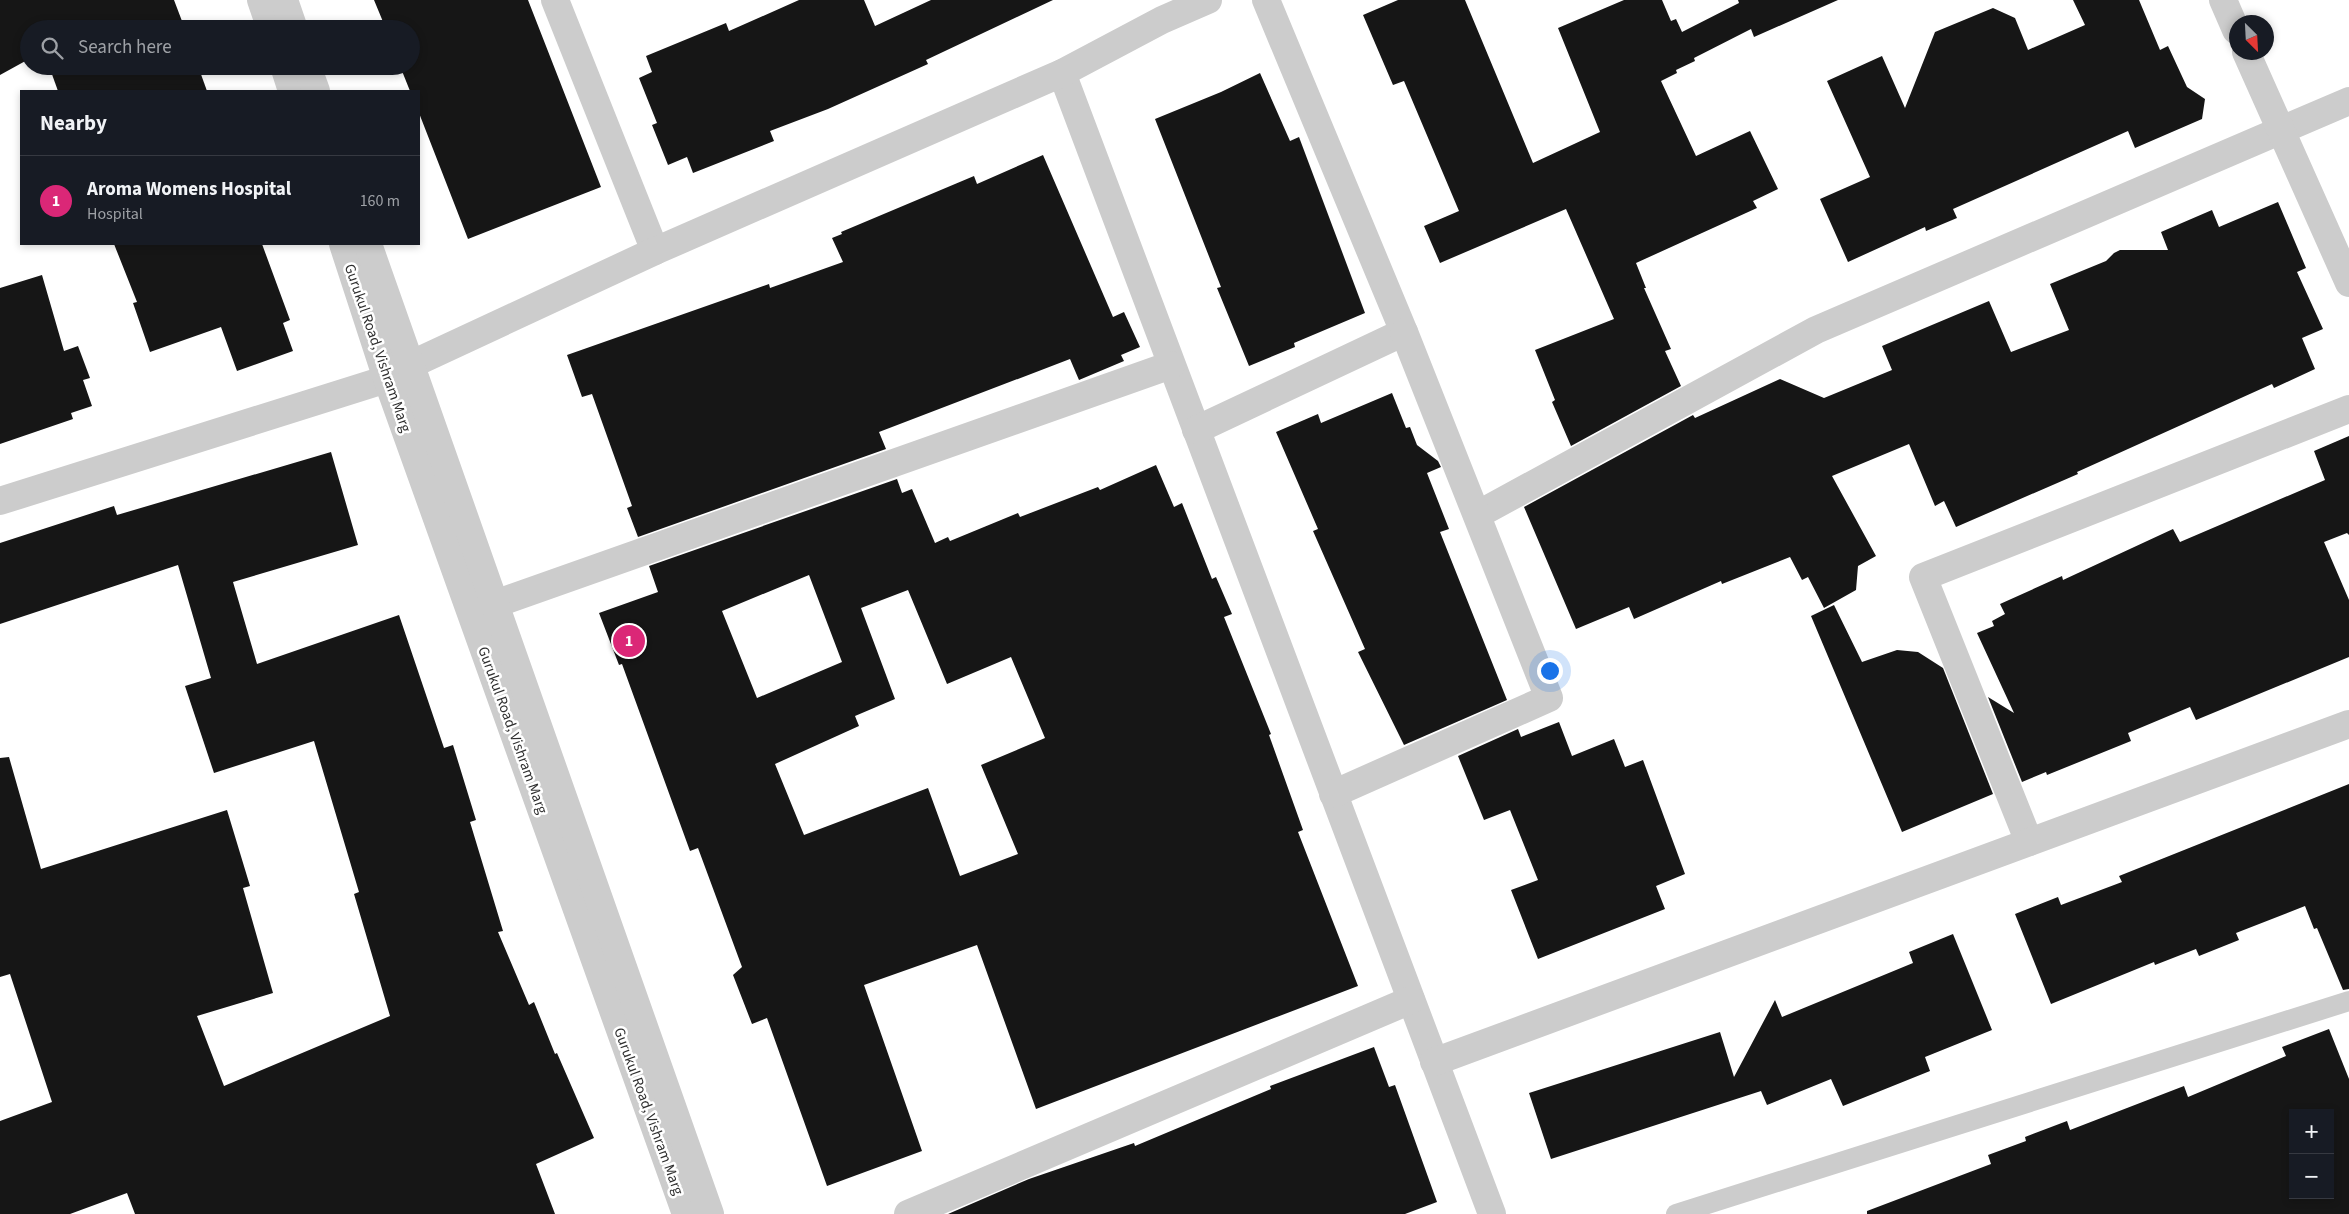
<!DOCTYPE html>
<meta charset="utf-8">
<style>
:root{--surface:#171b24;--page:#242831;--text:#f1f3f6;--muted:#9ea1a6;--line:#363941;--accent:#db2777}
body{margin:0;font-family:"Source Sans 3",sans-serif;background:var(--page);color:var(--text)}
.controls{position:absolute;right:15px;bottom:15px;display:grid;overflow:hidden;border-radius:0px;box-shadow:0 2px 8px #0003}
.controls button{width:45px;height:45px;display:grid;place-items:center;padding:0;border:0;border-bottom:1px solid var(--line);background:var(--surface);color:var(--text);font:25px sans-serif}
.compass{position:absolute;left:2229px;top:15px;width:45px;height:45px;border-radius:50%;background:var(--surface);box-shadow:0 2px 8px #0003;rotate:156deg}
.you{position:absolute;left:1549px;top:670px;width:18px;height:18px;margin:-12px;border:4px solid #fff;border-radius:50%;background:#1a73e8;box-shadow:0 0 0 8px #1a73e833}
.badge{display:grid;place-items:center;width:32px;height:32px;border-radius:50%;background:var(--accent);color:#fff;font-size:16px;font-weight:700}
.pin{position:absolute;translate:-50% -50%;border:2px solid #fff;box-shadow:0 1px 5px #0006}
.list{margin:0;padding:0;list-style:none}
h2{display:flex;justify-content:space-between;align-items:center;height:65px;margin:0;padding:0 20px;font-size:21px}
h2 small{font-size:16px;font-weight:400;color:var(--muted)}
.list li{display:grid;grid-template-columns:32px 1fr auto;gap:15px;align-items:center;box-sizing:border-box;height:90px;padding:0 20px;border-top:1px solid var(--line)}
.list b{display:block;font-size:19px;white-space:nowrap}
.list p{margin:0;font-size:16px;white-space:nowrap;color:var(--muted)}
.list em{font-size:16px;font-style:normal;color:var(--muted)}
.icon{flex:none;width:28px;height:28px;fill:none;stroke:currentColor;stroke-width:2;stroke-linecap:round;stroke-linejoin:round}
.map{position:relative;flex:none;width:2349px;height:1214px;overflow:hidden}
.search{position:absolute;background:var(--surface);box-shadow:0 2px 8px #0003;left:20px;top:20px;width:400px;height:55px;display:flex;align-items:center;gap:12px;box-sizing:border-box;padding:0 18px;border-radius:28px;color:var(--muted);font-size:19px}
.panel{position:absolute;background:var(--surface);box-shadow:0 2px 8px #0003;left:20px;top:90px;width:400px;height:155px;border-radius:0px}
.map>svg:first-child{display:block}
.building{fill:#161616;fill-rule:evenodd}
.lines{fill:none;stroke-linecap:round;stroke-linejoin:round}
.service{stroke:#ccc;stroke-width:20}
.minor{stroke:#ccc;stroke-width:28}
.tertiary{stroke:#ccc;stroke-width:28}
.labels{text-anchor:middle;stroke-width:5;stroke-linejoin:round;paint-order:stroke}
.street-label{font-size:15px;fill:#2f2f2f;stroke:#fff}
</style>
<div class="map">
<svg width="2349" height="1214" viewBox="0 0 2349 1214">
<rect width="100%" height="100%" fill="#fff"/>
<!-- building -->
<g class="building">
<polygon points="0,0 174,0 185,29 29,29 29,59 0,75"/>
<polygon points="374,0 528,0 601,187 468,239 419,113 419,91 410,91 400,66 411,66 411,29 386,29"/>
<polygon points="799,0 864,0 875,26 931,0 1053,0 926,60 928,64 828,109 770,131 774,141 693,173 687,157 668,165 652,125 657,123 639,78 652,72 646,56 726,23 729,31"/>
<polygon points="1398,0 1465,0 1533,163 1600,132 1558,28 1624,0 1662,0 1671,21 1676,19 1682,32 1739,3 1738,0 1838,0 1754,37 1751,29 1694,58 1695,61 1676,70 1677,73 1661,81 1696,156 1750,131 1778,189 1753,201 1757,208 1636,263 1646,288 1644,288 1671,349 1665,351 1681,386 1571,446 1552,402 1555,400 1535,350 1614,319 1566,209 1440,263 1424,226 1459,211 1404,81 1393,85 1363,15"/>
<polygon points="2073,0 2139,0 2160,50 2168,46 2187,87 2205,99 2202,119 2135,148 2128,131 1953,209 1957,218 1926,231 1925,227 1848,262 1820,199 1870,177 1827,81 1882,56 1905,108 1935,32 1993,8 2015,18 2028,50 2085,25"/>
<polygon points="49,66 198,66 207,91 58,91"/>
<polygon points="1260,73 1290,141 1299,137 1365,313 1294,343 1295,347 1249,366 1217,288 1221,287 1155,119 1221,92"/>
<polygon points="1043,155 1113,317 1124,312 1140,347 1121,355 1124,361 1079,380 1070,359 879,432 886,449 638,537 627,508 632,506 592,394 582,397 567,355 769,284 770,288 843,262 832,238 842,234 841,232 974,176 977,184"/>
<polygon points="2278,202 2306,268 2297,272 2323,329 2302,338 2315,369 2274,388 2272,384 2077,472 2078,474 1956,527 1944,501 1935,506 1909,444 1832,476 1876,556 1858,566 1856,590 1824,608 1808,577 1802,580 1790,557 1722,584 1721,581 1634,619 1629,607 1576,629 1524,507 1693,415 1695,418 1780,379 1824,398 1892,370 1882,346 1989,301 2011,352 2069,330 2050,284 2106,261 2114,253 2120,250 2168,250 2161,232 2212,210 2219,227"/>
<polygon points="114,244 262,244 290,320 283,323 293,351 237,371 221,327 150,352 133,303 137,302"/>
<polygon points="42,275 64,351 78,346 90,378 83,380 92,406 71,413 73,419 0,444 0,288"/>
<polygon points="1392,393 1406,428 1410,427 1417,445 1438,461 1441,467 1427,473 1449,529 1440,532 1507,700 1404,745 1358,652 1365,649 1313,531 1318,529 1276,432 1318,414 1321,423"/>
<polygon points="2349,436 2349,535 2347,533 2324,542 2349,600 2349,657 2196,720 2190,707 2128,733 2131,741 2047,775 2046,772 2022,782 1988,697 2014,713 1977,633 1994,626 1992,621 2005,614 2000,604 2062,576 2063,580 2173,529 2180,542 2325,480 2314,451"/>
<polygon points="331,452 358,545 233,582 257,664 399,615 444,748 453,745 476,820 470,822 503,931 498,932 529,1005 534,1002 555,1054 557,1053 594,1138 536,1164 555,1214 135,1214 127,1193 70,1214 0,1214 0,1121 52,1102 10,974 0,977 0,758 9,757 41,869 227,810 250,886 243,888 273,993 197,1016 224,1086 390,1016 354,894 359,892 314,741 214,773 185,686 211,678 178,565 0,624 0,543 114,506 117,515"/>
<path d="M 1156,465 L 1174,507 L 1182,503 L 1212,579 L 1216,577 L 1232,614 L 1224,617 L 1271,734 L 1269,735 L 1303,830 L 1298,832 L 1358,986 L 1036,1109 L 977,945 L 864,985 L 922,1151 L 827,1186 L 767,1018 L 752,1024 L 733,975 L 742,967 L 698,848 L 690,851 L 622,664 L 619,665 L 599,613 L 658,592 L 649,566 L 897,479 L 902,493 L 912,489 L 935,543 L 948,537 L 950,541 L 1018,513 L 1020,517 L 1098,487 L 1100,490 ZM 809,575 L 842,662 L 757,698 L 722,611 ZM 908,590 L 947,684 L 1011,657 L 1045,738 L 981,765 L 1018,854 L 960,876 L 928,788 L 804,835 L 775,764 L 859,726 L 855,716 L 895,699 L 861,608 Z"/>
<polygon points="1834,605 1862,662 1897,650 1918,652 1943,668 1993,794 1902,832 1811,616"/>
<polygon points="1559,722 1572,756 1614,739 1625,767 1643,760 1685,874 1656,886 1665,909 1538,959 1511,890 1538,880 1510,810 1484,820 1458,756 1518,729 1521,737"/>
<polygon points="2349,784 2349,989 2343,990 2317,928 2314,929 2305,906 2236,933 2239,940 2199,956 2196,949 2155,965 2154,962 2051,1004 2015,914 2058,897 2061,905 2122,882 2119,876"/>
<polygon points="1953,934 1992,1030 1925,1057 1930,1071 1843,1106 1831,1079 1767,1105 1761,1091 1551,1159 1529,1093 1720,1032 1734,1077 1775,1000 1782,1017 1913,963 1909,952"/>
<path d="M 2329,1029 L 2349,1079 L 2349,1214 L 1867,1214 L 1867,1211 L 1991,1164 L 1988,1155 L 2026,1141 L 2025,1137 L 2067,1121 L 2070,1130 L 2184,1086 L 2188,1097 L 2286,1056 L 2282,1047 ZM 2293,1113 L 2330,1113 L 2330,1195 L 2293,1195 Z"/>
<polygon points="1374,1047 1389,1087 1395,1085 1437,1202 1405,1214 948,1214 1029,1179 1134,1143 1135,1146 1271,1089 1270,1086"/>
</g>
<g class="lines">
<!-- service -->
<polyline class="service" points="1676,1214 2349,1001"/>
<!-- minor -->
<g class="minor">
<polyline points="555,0 655,251"/>
<polyline points="1062,73 1492,1214"/>
<polyline points="1196,430 1404,332 1266,0"/>
<polyline points="0,501 387,379 410,365 655,251 1062,73 1162,20 1208,0"/>
<polyline points="1477,515 1816,330 2349,101"/>
<polyline points="495,604 1171,365"/>
<polyline points="1333,794 1549,698 1404,332"/>
<polyline points="2029,842 1923,577 2349,409"/>
<polyline points="1434,1062 2349,724"/>
<polyline points="908,1214 1411,1000"/>
</g>
<!-- tertiary -->
<g class="tertiary">
<polyline points="261,0 271,29"/>
<polyline points="284,0 294,29"/>
<polyline points="2223,0 2236,30"/>
<polyline points="2246,52 2349,283"/>
<polyline points="284,66 292,91"/>
<polyline points="307,66 316,91"/>
<polyline points="343,244 387,379 686,1214"/>
<polyline points="368,244 710,1214"/>
</g>
</g>
<g class="labels">
<!-- street labels -->
<g class="street-label">
<text transform="translate(378 348) rotate(71)" y="5">Gurukul Road, Vishram Marg</text>
<text transform="translate(513 730) rotate(70)" y="5">Gurukul Road, Vishram Marg</text>
<text transform="translate(649 1111) rotate(70)" y="5">Gurukul Road, Vishram Marg</text>
</g>
</g>
</svg>
<div class="controls">
<button>+</button>
<button>−</button>
</div>
<svg class="compass" viewBox="-18 -18 36 36"><path d="M0-13l5 13h-10z" fill="#e53935"/><path d="M0 13l5-13h-10z" fill="#9ea1a6"/></svg>
<div class="you"></div>
<div class="pin badge" style="left:629px;top:641px">1</div>
<div class="search"><svg class="icon" aria-label="search" viewBox="0 0 24 24"><circle cx="10" cy="10" r="6"/><path d="M15 15l6 6"/></svg>Search here</div>
<section class="panel">
<h2>Nearby<small></small></h2>
<ul class="list">
<li><span class="badge">1</span><div><b>Aroma Womens Hospital</b><p>Hospital</p></div><em>160 m</em></li>
</ul>
</section>
</div>
